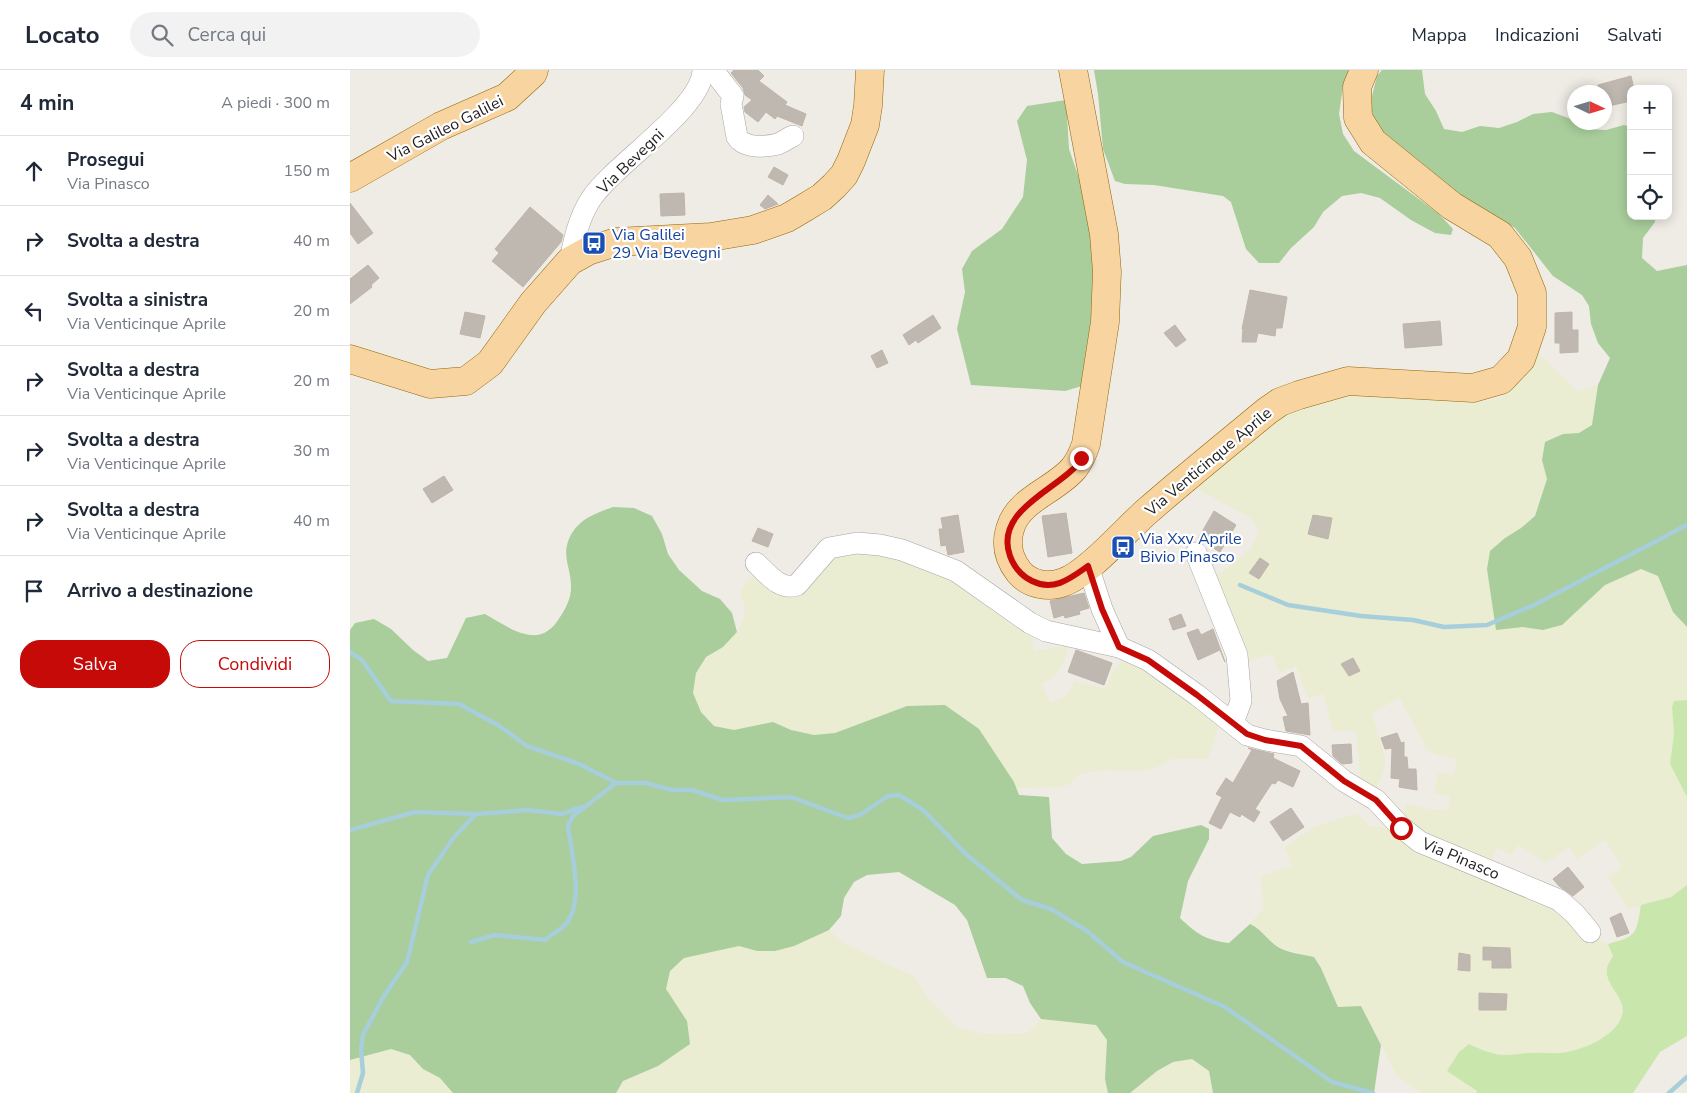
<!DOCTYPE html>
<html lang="it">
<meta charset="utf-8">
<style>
:root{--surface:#fff;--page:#f2f2f3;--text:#1f2937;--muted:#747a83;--line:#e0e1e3;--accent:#c50a08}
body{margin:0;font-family:"Nunito Sans",sans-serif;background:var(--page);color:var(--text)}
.controls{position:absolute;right:15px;top:15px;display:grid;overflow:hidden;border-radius:10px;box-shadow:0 2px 12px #0003}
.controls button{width:45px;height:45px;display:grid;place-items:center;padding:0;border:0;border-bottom:1px solid var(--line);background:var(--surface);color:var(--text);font:25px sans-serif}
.compass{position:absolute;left:1217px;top:15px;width:45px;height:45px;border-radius:50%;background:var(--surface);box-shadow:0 2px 12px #0003;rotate:94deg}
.stop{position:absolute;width:15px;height:15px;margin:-11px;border:4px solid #c50a08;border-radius:50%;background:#fff}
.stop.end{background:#c50a08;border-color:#fff;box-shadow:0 1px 5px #0008}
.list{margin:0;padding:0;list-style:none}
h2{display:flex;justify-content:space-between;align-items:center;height:65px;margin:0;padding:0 20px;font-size:21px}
h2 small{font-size:16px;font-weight:400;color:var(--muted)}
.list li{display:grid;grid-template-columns:32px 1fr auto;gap:15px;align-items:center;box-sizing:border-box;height:70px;padding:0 20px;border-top:1px solid var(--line)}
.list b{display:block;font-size:19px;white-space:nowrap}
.list p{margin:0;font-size:16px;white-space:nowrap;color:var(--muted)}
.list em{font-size:16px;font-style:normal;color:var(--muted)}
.actions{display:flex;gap:10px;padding:15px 20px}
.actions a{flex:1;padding:11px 0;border:1px solid var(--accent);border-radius:20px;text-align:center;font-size:18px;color:var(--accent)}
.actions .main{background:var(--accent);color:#fff}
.icon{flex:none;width:28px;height:28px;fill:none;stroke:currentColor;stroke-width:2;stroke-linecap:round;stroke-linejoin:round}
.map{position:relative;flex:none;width:1337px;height:1023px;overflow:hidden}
header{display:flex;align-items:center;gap:30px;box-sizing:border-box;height:70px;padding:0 25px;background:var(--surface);border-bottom:1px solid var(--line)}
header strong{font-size:24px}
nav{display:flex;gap:28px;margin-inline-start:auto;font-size:18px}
.search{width:350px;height:45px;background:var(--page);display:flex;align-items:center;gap:12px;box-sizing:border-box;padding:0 18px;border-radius:28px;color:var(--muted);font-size:19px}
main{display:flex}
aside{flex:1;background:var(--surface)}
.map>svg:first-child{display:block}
.farmland{fill:#eaedd1}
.grass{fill:#c9e7ad}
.forest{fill:#a9cd9b}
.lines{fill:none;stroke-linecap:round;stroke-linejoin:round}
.stream{stroke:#a7cedb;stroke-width:4.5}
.building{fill:#bfb8b1;stroke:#c0b3a8}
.minor-casing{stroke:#a5a5a5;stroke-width:22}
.major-casing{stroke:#936606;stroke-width:29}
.minor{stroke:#fff;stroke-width:21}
.major{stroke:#f8d4a0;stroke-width:28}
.route{stroke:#c50a08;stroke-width:6}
.labels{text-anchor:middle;stroke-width:4.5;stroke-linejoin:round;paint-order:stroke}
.street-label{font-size:16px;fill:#1e1e1e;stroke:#fff}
.transit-label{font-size:16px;fill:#164399;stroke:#fff;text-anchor:start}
</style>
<header>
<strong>Locato</strong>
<div class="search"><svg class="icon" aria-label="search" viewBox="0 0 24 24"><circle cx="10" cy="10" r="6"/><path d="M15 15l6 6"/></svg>Cerca qui</div>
<nav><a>Mappa</a><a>Indicazioni</a><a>Salvati</a></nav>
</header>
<main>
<aside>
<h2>4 min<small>A piedi · 300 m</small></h2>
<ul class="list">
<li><svg class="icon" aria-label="ahead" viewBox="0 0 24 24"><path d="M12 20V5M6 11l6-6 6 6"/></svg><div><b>Prosegui</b><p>Via Pinasco</p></div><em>150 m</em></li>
<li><svg class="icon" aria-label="right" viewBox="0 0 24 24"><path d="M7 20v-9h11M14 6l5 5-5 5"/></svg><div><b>Svolta a destra</b></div><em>40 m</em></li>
<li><svg class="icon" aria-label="left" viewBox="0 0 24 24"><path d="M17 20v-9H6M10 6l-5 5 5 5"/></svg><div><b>Svolta a sinistra</b><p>Via Venticinque Aprile</p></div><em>20 m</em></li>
<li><svg class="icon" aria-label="right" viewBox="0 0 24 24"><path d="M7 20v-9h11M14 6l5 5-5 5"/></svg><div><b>Svolta a destra</b><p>Via Venticinque Aprile</p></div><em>20 m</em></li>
<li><svg class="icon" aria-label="right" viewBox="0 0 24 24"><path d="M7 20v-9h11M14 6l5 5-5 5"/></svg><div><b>Svolta a destra</b><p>Via Venticinque Aprile</p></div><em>30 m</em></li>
<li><svg class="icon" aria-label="right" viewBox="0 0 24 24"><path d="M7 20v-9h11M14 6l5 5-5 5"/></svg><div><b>Svolta a destra</b><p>Via Venticinque Aprile</p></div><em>40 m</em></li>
<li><svg class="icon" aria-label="arrive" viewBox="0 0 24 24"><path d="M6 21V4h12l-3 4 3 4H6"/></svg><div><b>Arrivo a destinazione</b></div></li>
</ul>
<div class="actions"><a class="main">Salva</a><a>Condividi</a></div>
</aside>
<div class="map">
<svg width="1337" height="1023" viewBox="0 0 1337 1023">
<rect width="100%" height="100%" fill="#efece5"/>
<!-- farmland -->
<g class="farmland">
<polygon points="1187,282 1227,321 1248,315 1246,337 1242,355 1229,363 1213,364 1192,390 1197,409 1185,446 1171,458 1155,468 1143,536 1146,559 1173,557 1193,560 1212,555 1255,515 1291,499 1308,506 1323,542 1337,557 1337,630 1324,631 1322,637 1324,664 1320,694 1337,727 1337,815 1321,827 1278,839 1258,808 1272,797 1255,770 1227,789 1219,777 1196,793 1169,775 1161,785 1147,778 1141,793 1081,770 1052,748 1056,734 1079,739 1098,740 1100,726 1084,723 1088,703 1103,705 1107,690 1085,684 1077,679 1049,627 1022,644 1035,688 1035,698 1026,719 1011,713 1006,661 983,660 973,624 958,628 946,596 930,603 922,584 895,592 862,506 872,502 901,479 909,461 901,448 849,420 843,413 917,354 947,337 1002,322 1130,332 1153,327 1158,321 1158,316"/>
<polygon points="532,480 606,507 681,559 684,581 717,576 715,590 706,605 692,614 700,633 715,627 721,620 722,615 725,611 755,619 765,598 768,598 774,585 870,651 858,689 821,689 807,697 794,701 759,700 730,703 720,714 710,717 666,718 664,712 557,636 485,663 464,665 441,660 423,652 384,660 364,656 351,642 343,623 346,603 356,587 373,577 387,562 394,548 395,538 390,520 408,500 426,516 477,488"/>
<polygon points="1007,743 1021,757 1043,756 1204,832 1234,863 1258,874 1263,886 1257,898 1265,921 1271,931 1272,945 1265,956 1256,965 1233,979 1209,984 1182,983 1155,985 1143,983 1119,974 1126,1023 1070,1023 1047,1006 1011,936 989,938 971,898 964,887 939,881 926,876 907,857 900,854 913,838 911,806 942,796 935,777 964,757"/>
<polygon points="479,860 492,872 536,894 564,906 579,930 608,958 631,963 649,964 678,963 691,949 746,955 757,970 755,1009 758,1023 266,1023 273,1011 308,996 337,951 316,919 320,901 334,888 389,876 407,881 444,876"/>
<polygon points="41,979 60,985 73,999 90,1008 103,1023 0,1023 0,990"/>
<polygon points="842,989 859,1001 863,1023 780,1023 807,1001 823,992"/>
</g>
<!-- grass -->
<g class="grass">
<polygon points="1337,630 1337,727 1320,694 1324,664 1322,637 1324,631"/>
<path d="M 1337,815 L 1337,966 L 1310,982 L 1283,1023 L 1126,1023 L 1127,1021 L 1097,1001 L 1109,982 L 1119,974 C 1130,979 1143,985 1155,985 C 1164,985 1173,983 1182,983 C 1191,982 1200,984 1209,983 C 1229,982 1266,967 1272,945 C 1277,928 1255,917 1257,899 C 1257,895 1261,890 1263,886 L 1258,874 C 1287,866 1286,865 1291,835 L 1321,827 Z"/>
</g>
<!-- forest -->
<g class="forest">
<polygon points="744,0 1003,0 993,16 989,44 993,64 1004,81 1089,144 1103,159 1101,165 1085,163 1061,150 1030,128 1011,123 992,126 973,142 964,157 941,178 929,193 909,193 896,179 881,132 873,126 804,115 775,114 765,111 753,79 748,24"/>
<polygon points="1032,0 1072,0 1075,24 1086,41 1094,59 1112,62 1130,56 1149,58 1167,52 1183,44 1202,42 1221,49 1237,59 1256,60 1274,55 1281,57 1281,146 1305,146 1305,152 1293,168 1292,188 1307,201 1337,195 1337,557 1323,542 1308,506 1291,499 1255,515 1212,555 1193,560 1173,557 1146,560 1137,499 1140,481 1155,468 1171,458 1185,446 1197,409 1192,390 1195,372 1213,364 1229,363 1242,355 1248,315 1260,288 1248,273 1241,254 1239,236 1232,225 1203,206 1165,158 1093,117 1028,65 1020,34 1027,6"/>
<polygon points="716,30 719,79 733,120 746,184 747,232 732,316 715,321 621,315 607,259 615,222 612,199 622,181 652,159 673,127 677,90 667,51 677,36"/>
<path d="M 263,437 L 284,438 L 302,446 L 312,464 L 318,484 L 329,500 L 352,521 L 370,529 L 382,543 L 387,562 L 373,577 L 356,587 L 346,603 L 343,623 L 351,642 L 364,656 L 384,660 L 423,652 L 441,660 L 464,665 L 485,663 L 557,636 L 595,635 L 629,659 L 664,712 L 669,725 L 699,727 L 702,768 L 716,784 L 732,794 L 771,791 L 781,787 L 803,766 L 851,755 L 859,759 L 859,769 L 838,811 L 830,848 C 847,864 855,870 879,873 L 900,854 C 911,859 916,868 925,875 C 935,883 952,884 964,887 L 971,898 L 988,937 L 1011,936 L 1031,975 L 1024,1023 L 863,1023 L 859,1001 L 842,989 L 823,992 L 807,1001 L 780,1023 L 758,1023 L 755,1009 L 757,970 L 746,955 L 691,949 L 680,933 L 673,916 L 656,908 L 637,908 L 617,850 L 605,835 L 549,802 L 517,805 L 504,812 L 494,828 L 491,846 L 479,860 L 444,876 L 425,881 L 407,881 L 389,876 L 334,888 L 320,901 L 316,919 L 337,951 L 340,974 L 308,996 L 273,1011 L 266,1023 L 103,1023 L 90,1008 L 73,999 L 60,985 L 41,979 L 0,990 L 0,560 L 5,553 L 24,549 L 41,559 L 63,580 L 78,591 L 97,588 L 116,548 L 135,544 C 160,558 190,582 210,547 C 215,540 221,528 221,519 C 222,497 209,485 222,463 C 231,448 247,443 263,437 Z"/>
</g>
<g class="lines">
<!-- stream -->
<g class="stream">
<polyline points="890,515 938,535 1011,546 1063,550 1094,557 1137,555 1186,534 1337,455"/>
<polyline points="0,582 12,590 41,631 109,634 148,655 177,676 229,694 266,713 296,713 322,720 342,720 373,730 441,727 498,748 510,745 538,726 549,725 573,740 617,785 672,830 701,839 737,861 773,892 875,937 982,1012 1023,1023"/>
<polyline points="0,760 65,742 126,744 178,740 211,744 232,737"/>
<path d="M 121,872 L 145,865 L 195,870 C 201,865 208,861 214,856 C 236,834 221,784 218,755 L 223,746 L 266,713"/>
<polyline points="7,1023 13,1003 11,979 13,965 32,929 57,892 78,805 104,767 126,744"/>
<polyline points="1319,1023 1337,1007"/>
</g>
</g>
<!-- building -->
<g class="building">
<polygon points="384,0 408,0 414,6 409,11 437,32 435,35 456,44 452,56 427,46 425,49 416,42 408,52 395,42 394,37 402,30 395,25 393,18 381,3"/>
<polygon points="1281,6 1284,19 1281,19 1281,31 1254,37 1254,19 1249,19 1248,15"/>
<polygon points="424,97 438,105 433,115 418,107"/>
<polygon points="334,123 335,145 311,146 310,124"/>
<polygon points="418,125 428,134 415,139 410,135"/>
<polygon points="0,133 23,163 8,174 0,163"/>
<polygon points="180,137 213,165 211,172 173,217 142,191 149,183 145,179"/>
<polygon points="18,195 29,208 21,215 22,217 0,234 0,209"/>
<polygon points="900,220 937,227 932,258 926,258 925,266 908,263 906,272 892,272 893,259 892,259"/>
<polygon points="115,242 135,246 130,268 110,264"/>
<polygon points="1222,242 1222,260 1228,260 1228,282 1210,283 1210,273 1205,273 1205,243"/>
<polygon points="583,245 591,258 568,273 566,270 559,275 553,265"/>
<polygon points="1090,251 1092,275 1055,278 1053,254"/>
<polygon points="825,255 836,270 826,277 814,263"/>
<polygon points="532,280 538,293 527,298 521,286"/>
<polygon points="94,406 103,420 82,433 73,419"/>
<polygon points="864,441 886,455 870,482 848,469"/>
<polygon points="716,443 722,483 698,487 692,446"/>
<polygon points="608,445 614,482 598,485 596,475 591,476 589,459 593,459 591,448"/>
<polygon points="963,445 982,448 978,469 958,464"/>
<polygon points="408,458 423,464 418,477 402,471"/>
<polygon points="910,488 919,494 909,509 899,503"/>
<polygon points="734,523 739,538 729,541 730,544 715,548 714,545 704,548 700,531"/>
<polygon points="831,544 836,556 823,560 819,549"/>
<polygon points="848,559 851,565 863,559 875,592 870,580 848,590 837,563"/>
<polygon points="726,580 762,593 754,615 718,602"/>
<polygon points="1003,588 1010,601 999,606 991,594"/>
<polygon points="943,602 951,634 958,633 960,665 936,661 933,647 938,646 930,629 927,611"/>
<polygon points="1047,663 1051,673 1054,672 1054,687 1057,687 1058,699 1066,699 1067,720 1049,717 1050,709 1041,708 1042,678 1035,679 1031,668"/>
<polygon points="1001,674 1002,693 992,694 983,686 982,675"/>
<polygon points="898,678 924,684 923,688 950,701 943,717 928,710 925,714 922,713 905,739 910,742 904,752 891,744 890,747 880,742 871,759 859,753 872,727 866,724 876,708 883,713 902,680"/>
<polygon points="941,738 954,757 933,771 920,752"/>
<polygon points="1218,797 1234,817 1223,826 1209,816 1203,809"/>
<polygon points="1271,843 1279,863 1267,867 1260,848"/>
<polygon points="1133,877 1160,878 1161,898 1142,898 1142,890 1133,890"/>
<polygon points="1109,883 1120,885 1120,901 1108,900"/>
<polygon points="1129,923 1157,924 1156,940 1129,940"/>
</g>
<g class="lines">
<!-- minor casing -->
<g class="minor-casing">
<g id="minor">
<path d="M 354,2 L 366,4 L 383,26 L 381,34 L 387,67 C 395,79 416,77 428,74 C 433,72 438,68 443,66"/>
<path d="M 220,191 C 224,170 229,147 241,129 C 264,94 352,39 353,0"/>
<polyline points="846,483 887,585 891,631 883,653"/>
<path d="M 406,493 C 418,504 430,521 447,515 L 479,478 L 507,473 L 530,475 L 552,480 L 606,501 L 680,553 L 696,561 L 769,577 L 798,590 L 847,625 L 897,665 L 915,670 L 951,676 L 994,711 L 1026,730 L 1051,757 L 1070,772 L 1209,830 L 1225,844 L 1240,862"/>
<polyline points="738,496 752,539 769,577"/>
</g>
</g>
<!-- major casing -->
<g class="major-casing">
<g id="major">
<path d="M 723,0 L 754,164 L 757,202 L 755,252 L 736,374 C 733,383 730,390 724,398 C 706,420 668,429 660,459 C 655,475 659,489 669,502 C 680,515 699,518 714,512 C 737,504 775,461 795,443 C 835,408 876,375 917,341 L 930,332 L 949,325 L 998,311 L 1123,318 L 1151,310 L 1171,289 L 1182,257 L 1182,223 L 1168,188 L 1150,165 L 1102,136 L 1023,72 L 1008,48 L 1007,17 L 1014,0"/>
<polyline points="0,108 91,56 157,27 183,3 184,0"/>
<polyline points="0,289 80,314 116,311 140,293 183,233 220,191 238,181 266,172 361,167 403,160 437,148 454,138 472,127 484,116 494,105 501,91 515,55 518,36 520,0"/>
</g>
</g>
<!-- minor -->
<use href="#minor" class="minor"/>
<!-- major -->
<use href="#major" class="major"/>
</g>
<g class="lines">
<!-- route -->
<path class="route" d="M 731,388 C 728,392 726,397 722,400 C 698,423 645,444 660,486 C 664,497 672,506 682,511 C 704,522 721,508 738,496 L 752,539 L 769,577 L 798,590 L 847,625 L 897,664 L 915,670 L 951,676 L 994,711 L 1026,730 L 1051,758"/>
</g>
<!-- icons -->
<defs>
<g id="bus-square" transform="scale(1.25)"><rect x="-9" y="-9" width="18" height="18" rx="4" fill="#1a4fb4" stroke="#fff"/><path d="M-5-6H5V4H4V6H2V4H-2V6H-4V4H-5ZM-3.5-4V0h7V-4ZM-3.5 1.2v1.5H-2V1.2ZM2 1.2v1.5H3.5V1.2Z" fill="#fff"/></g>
</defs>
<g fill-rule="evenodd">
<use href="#bus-square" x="244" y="173"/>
<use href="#bus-square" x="773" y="477"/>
</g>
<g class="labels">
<!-- street labels -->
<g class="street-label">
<text transform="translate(95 58) rotate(-27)" y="6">Via Galileo Galilei</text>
<text transform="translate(280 91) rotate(-44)" y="6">Via Bevegni</text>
<text transform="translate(858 391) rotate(-40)" y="6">Via Venticinque Aprile</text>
<text transform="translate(1111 788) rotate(23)" y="6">Via Pinasco</text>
</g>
<!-- transit labels -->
<g class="transit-label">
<text x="262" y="170">Via Galilei<tspan x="262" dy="18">29 Via Bevegni</tspan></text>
<text x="790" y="474">Via Xxv Aprile<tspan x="790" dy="18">Bivio Pinasco</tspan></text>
</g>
</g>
</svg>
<div class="controls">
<button>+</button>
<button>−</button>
<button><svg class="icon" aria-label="locate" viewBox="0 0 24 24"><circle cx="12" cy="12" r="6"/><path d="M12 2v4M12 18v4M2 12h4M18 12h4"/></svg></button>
</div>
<svg class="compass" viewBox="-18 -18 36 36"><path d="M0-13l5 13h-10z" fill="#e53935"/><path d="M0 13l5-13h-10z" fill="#747a83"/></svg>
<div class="stop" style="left:1051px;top:758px"></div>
<div class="stop end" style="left:731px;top:388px"></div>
</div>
</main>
